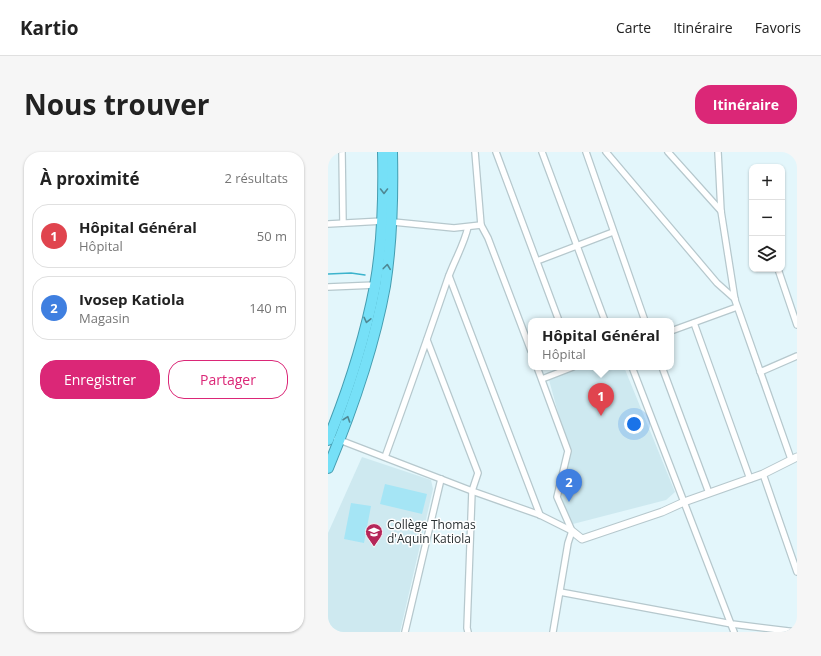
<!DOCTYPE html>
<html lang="fr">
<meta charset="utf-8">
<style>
:root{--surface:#fff;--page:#f6f6f6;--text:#222;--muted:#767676;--line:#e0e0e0;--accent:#db2777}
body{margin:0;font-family:"Open Sans",sans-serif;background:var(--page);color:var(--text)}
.controls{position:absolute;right:12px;top:12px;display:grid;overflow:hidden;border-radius:8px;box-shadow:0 1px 3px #0004}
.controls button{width:36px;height:36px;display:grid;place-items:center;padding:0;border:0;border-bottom:1px solid var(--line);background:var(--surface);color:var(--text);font:20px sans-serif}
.you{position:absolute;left:306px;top:272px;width:14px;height:14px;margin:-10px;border:3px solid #fff;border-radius:50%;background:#1a73e8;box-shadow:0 0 0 6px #1a73e833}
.badge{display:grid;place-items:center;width:26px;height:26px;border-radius:50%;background:var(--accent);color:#fff;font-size:13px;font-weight:700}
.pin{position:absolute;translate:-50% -33px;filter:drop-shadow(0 1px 2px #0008)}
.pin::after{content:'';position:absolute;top:21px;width:14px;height:12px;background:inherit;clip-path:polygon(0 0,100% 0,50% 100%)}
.popup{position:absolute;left:200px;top:166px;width:146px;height:52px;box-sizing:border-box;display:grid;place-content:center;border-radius:8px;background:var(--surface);filter:drop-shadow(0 1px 3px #0005);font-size:13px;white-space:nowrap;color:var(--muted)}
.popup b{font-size:15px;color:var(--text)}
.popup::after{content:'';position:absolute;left:50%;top:100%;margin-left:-8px;border:8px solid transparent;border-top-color:var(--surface)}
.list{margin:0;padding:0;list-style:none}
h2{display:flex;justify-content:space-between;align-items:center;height:52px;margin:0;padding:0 16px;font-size:17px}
h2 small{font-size:13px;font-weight:400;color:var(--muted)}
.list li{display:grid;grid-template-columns:26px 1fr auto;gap:12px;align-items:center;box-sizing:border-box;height:64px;margin:0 8px 8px;padding:0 8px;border:1px solid var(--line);border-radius:16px}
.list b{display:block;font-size:15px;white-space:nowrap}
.list p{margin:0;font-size:13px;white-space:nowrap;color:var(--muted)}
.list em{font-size:13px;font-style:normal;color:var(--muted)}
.actions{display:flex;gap:8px;padding:12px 16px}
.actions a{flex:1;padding:9px 0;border:1px solid var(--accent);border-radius:16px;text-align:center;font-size:14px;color:var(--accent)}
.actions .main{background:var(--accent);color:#fff}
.icon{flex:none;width:22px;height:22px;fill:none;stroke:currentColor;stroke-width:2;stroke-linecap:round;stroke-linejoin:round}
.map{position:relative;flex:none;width:469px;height:480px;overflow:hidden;border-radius:16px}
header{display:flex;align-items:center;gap:24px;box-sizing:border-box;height:56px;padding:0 20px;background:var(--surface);border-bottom:1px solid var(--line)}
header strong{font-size:19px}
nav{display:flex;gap:22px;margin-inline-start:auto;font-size:14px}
.intro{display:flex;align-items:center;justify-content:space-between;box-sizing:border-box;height:96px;padding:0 24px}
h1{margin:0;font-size:28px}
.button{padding:10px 18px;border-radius:16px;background:var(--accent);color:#fff;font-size:14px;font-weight:700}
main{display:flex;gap:24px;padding:0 24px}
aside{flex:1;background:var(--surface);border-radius:16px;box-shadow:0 1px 3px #0004}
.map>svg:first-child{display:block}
.built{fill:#cee9f0}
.green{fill:#a5e5f5}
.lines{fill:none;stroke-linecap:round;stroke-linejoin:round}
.stream{stroke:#3cb3cc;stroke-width:1.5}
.minor-casing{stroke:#b6c8cd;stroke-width:8}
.tertiary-casing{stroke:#b6c8cd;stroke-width:9}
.trunk-casing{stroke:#459db0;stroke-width:12}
.minor{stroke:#fff;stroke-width:5.5}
.tertiary{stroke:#fff;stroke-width:7}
.trunk{stroke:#76e0f7;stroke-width:10}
.oneway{stroke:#4f8894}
.labels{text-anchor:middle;stroke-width:3;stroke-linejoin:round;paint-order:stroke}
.poi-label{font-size:12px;fill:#282f31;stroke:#fff;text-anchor:start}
</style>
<header>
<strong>Kartio</strong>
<nav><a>Carte</a><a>Itinéraire</a><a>Favoris</a></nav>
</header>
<div class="intro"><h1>Nous trouver</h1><a class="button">Itinéraire</a></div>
<main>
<aside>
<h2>À proximité<small>2 résultats</small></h2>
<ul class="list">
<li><span class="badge" style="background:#e0444e">1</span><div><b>Hôpital Général</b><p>Hôpital</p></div><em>50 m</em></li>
<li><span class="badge" style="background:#3f7fe0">2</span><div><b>Ivosep Katiola</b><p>Magasin</p></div><em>140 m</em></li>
</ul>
<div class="actions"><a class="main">Enregistrer</a><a>Partager</a></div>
</aside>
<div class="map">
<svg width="469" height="480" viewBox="0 0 469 480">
<rect width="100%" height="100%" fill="#e3f6fb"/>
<!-- built -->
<g class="built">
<polygon points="255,215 296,215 347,340 338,348 245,372 229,345 241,300 221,228"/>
<polygon points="34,305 103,328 105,337 72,480 0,480 0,381"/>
</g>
<!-- green -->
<g class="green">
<polygon points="57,332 99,342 94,362 52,352"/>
<polygon points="23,351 43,354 36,391 16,387"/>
</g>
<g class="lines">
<!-- stream -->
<polyline class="stream" points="0,122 23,121 37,123"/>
<!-- minor casing -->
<g class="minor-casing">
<g id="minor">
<polyline points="14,0 15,71"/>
<polyline points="147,0 153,73 160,86 203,199"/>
<polyline points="168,0 231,169"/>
<polyline points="214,0 277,169"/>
<polyline points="258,0 317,169"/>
<polyline points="278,0 389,131 407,147"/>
<polyline points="340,0 393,59"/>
<polyline points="390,0 393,59 407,148 463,307"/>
<polyline points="0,72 55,69 126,76 153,73"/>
<polyline points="209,109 285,80"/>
<polyline points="450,117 469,173"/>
<polyline points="121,124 212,363"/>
<polyline points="0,135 48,133"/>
<polyline points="366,171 422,327"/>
<polyline points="343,179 409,155"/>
<polyline points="99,188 150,321 144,339 139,476 140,480"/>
<polyline points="209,215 240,299 229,345 244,379 240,391 225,480"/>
<polyline points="304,215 406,480"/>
<polyline points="334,215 381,341"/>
<polyline points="432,220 469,204"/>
<polyline points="214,227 245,215"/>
<polyline points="9,287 144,339 212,363 244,379"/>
<path d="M 57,305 C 78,247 99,188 119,129 C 125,111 136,93 140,75"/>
<polyline points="435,322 469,420"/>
<polyline points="232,440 404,472 469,480"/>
<polyline points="77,480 113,327"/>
</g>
</g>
<!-- tertiary casing -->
<g class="tertiary-casing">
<polyline id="tertiary" points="244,379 254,387 334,360 356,350 435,322 469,305"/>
</g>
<!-- trunk casing -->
<g class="trunk-casing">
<g id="trunk">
<path d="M 0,288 C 20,239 37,186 47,134 C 55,90 56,45 55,0"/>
<path d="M 0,316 C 24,258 46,195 57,134 C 64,89 65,45 64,0"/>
</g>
</g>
<!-- minor -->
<use href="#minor" class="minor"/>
<!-- tertiary -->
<use href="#tertiary" class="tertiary"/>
<!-- trunk -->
<use href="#trunk" class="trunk"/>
</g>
<!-- one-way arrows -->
<defs><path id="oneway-chevron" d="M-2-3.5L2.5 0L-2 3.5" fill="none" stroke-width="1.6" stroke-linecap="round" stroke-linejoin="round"/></defs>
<g class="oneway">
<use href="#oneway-chevron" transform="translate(56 39) rotate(90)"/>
<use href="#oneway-chevron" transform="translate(59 115) rotate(-83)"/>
<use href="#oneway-chevron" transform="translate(39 168) rotate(103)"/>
<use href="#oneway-chevron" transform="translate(19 267) rotate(-71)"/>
</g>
<!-- icons -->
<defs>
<g id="school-pin" transform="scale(0.9)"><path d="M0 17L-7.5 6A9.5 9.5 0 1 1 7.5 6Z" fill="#b52659" stroke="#fff"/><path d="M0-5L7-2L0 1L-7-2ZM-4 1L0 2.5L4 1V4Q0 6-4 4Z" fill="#fff"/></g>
</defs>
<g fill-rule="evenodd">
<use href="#school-pin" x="46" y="380"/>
</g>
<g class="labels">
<!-- poi labels -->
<g class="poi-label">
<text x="59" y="377">Collège Thomas<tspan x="59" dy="14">d'Aquin Katiola</tspan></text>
</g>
</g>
</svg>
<div class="controls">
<button>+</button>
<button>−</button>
<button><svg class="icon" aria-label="layers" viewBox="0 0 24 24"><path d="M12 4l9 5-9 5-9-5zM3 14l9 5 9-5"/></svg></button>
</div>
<div class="you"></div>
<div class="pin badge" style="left:273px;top:264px;background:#e0444e">1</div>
<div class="popup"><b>Hôpital Général</b>Hôpital</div>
<div class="pin badge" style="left:241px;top:350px;background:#3f7fe0">2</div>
</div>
</main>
